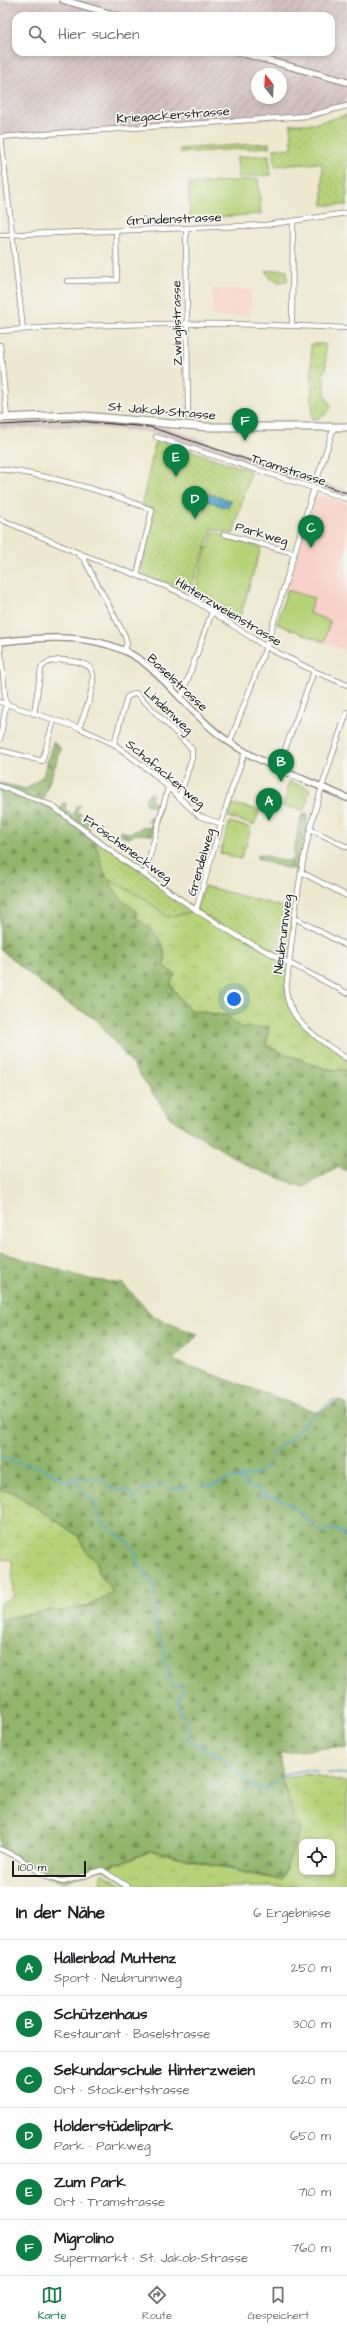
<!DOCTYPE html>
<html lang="de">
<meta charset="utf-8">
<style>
:root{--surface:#fff;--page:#f2f2f2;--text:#202124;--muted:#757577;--line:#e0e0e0;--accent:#0b8043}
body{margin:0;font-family:"Architects Daughter",sans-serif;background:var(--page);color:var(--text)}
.controls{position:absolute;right:12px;bottom:12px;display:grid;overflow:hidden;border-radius:8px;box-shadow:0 2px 6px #0003}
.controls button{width:36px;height:36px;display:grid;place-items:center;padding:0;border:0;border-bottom:1px solid var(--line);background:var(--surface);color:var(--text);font:20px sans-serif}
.compass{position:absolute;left:251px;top:68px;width:36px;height:36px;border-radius:50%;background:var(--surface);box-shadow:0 2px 6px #0003;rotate:342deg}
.scale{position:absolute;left:12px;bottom:10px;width:74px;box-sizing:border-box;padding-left:4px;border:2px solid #1c1c1c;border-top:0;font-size:11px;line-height:14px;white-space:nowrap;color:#1c1c1c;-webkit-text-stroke:3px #f6f6f2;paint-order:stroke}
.you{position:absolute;left:234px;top:999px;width:14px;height:14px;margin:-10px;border:3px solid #fff;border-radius:50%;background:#1a73e8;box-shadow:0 0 0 6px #1a73e833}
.badge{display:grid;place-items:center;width:26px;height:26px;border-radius:50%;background:var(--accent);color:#fff;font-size:13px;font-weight:700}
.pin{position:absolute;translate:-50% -33px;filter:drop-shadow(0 1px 2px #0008)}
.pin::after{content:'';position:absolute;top:21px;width:14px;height:12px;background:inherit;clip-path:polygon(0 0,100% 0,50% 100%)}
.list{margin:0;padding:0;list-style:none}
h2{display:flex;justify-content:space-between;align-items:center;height:52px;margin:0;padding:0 16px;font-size:17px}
h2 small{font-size:13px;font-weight:400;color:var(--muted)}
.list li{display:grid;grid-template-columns:26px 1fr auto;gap:12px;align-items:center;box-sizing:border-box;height:56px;padding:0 16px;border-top:1px solid var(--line)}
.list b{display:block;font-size:15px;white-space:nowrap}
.list p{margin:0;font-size:13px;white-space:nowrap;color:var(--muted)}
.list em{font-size:13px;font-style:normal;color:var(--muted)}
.icon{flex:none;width:22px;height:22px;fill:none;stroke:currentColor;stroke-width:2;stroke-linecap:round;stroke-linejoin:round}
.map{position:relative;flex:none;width:347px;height:1887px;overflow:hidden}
.search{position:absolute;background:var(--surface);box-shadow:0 2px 6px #0003;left:12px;right:12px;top:12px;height:44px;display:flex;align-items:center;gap:10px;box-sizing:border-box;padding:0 14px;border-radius:12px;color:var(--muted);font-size:15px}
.sheet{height:388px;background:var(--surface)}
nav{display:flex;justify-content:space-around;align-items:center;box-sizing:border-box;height:56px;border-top:1px solid var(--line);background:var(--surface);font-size:11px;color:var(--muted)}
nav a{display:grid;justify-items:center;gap:2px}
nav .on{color:var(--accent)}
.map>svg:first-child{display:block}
.built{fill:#f7d1c7}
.industrial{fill:url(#industrial-furrows);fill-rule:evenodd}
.railway{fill:#d2bfc0}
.grass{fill:url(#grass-tufts);stroke:#6a784b;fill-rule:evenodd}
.forest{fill:url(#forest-firs);stroke:#566843}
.park{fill:url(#park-dots);stroke:#6a784b}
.pitch{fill:#b7d37a;stroke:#6a784b}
.water{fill:url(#water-ripples);stroke:#386076}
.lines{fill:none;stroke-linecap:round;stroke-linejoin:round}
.stream{stroke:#55a5cf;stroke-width:1.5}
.minor-casing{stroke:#848276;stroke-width:6}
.tertiary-casing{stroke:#848276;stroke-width:8}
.primary-casing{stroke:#848276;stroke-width:9}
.minor{stroke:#fff;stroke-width:4.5}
.tertiary{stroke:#fff;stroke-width:5.5}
.primary{stroke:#fff;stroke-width:7}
.tram{stroke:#1c1c1c;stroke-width:1}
.labels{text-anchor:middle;stroke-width:3.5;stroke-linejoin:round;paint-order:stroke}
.street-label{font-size:13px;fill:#1c1c1c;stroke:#f6f6f2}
</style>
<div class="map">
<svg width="347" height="1887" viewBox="0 0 347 1887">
<defs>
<pattern id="industrial-furrows" width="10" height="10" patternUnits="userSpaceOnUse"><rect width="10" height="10" fill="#d2bfc0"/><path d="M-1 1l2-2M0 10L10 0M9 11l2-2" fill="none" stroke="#b4a4a4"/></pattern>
<pattern id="grass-tufts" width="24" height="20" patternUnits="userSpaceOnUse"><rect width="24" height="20" fill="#b7d37a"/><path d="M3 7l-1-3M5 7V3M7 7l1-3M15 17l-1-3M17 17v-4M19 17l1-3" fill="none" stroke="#9db569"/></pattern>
<pattern id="forest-firs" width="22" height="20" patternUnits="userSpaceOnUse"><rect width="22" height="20" fill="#91b56a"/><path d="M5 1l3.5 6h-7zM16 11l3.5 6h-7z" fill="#769256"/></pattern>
<pattern id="park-dots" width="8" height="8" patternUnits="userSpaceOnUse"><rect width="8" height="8" fill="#b7d37a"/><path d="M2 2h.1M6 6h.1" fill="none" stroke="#9db569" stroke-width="1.8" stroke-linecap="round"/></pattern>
<pattern id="water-ripples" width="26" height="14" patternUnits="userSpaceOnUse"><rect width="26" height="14" fill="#55a5cf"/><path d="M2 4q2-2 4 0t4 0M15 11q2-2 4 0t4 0" fill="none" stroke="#4686a7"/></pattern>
</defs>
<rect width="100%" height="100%" fill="#f6f6f2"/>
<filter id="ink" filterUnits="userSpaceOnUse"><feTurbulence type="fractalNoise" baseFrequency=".025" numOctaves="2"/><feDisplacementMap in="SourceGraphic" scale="8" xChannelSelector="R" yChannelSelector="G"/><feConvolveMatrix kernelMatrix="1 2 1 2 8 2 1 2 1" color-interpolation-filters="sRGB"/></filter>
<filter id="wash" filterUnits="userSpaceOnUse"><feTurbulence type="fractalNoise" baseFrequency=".012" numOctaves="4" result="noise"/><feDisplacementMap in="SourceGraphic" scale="16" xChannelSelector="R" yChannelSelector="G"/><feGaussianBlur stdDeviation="0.9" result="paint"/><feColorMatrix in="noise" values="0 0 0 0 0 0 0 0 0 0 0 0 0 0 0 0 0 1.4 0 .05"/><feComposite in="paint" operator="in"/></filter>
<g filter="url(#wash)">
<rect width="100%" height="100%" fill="#ede8cf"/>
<!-- built -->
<g class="built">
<rect x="213" y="289" width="38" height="27"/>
<polygon points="317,494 347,504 346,549 337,574 347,578 347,651 277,624 315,495"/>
</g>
<!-- industrial -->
<path class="industrial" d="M 0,0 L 347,0 L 347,106 L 307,116 L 0,137 ZM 16,16 L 331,16 L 331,52 L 16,52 ZM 257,74 L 281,74 L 281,98 L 257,98 Z"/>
<!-- railway -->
<polygon class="railway" points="67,420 166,427 347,491 347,497 221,455 147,432 80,426 0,429 0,423"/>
<!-- grass -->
<g class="grass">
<path d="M 311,344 L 325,344 L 326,369 L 322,377 L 324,378 L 325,395 L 331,406 C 329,413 320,420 312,419 Z"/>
<polygon points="289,781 310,789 305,810 283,806"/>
<polygon points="232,804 260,810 254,825 228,817"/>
<path d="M 108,879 L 146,899 L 168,917 L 196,910 L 290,963 L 286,990 L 297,1019 L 347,1059 L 347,1070 L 325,1069 L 266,1046 L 269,1027 L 241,1028 L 228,1016 L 190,1010 C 180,997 167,985 165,968 C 163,958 167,951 161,942 C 153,931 143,925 134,916 C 127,909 113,888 108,879 Z"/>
<polygon points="0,1490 13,1492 77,1535 87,1553 97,1562 98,1571 113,1592 88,1606 61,1611 49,1610 0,1620 0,1603 13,1597 12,1560 0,1559"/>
<path d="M 306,1774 L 347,1782 L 347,1887 L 131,1887 L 104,1869 L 152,1851 L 253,1875 L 282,1880 L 299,1830 L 281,1778 ZM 302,1842 L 332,1842 L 332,1872 L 302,1872 Z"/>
<polygon points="102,1873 122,1885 121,1887 99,1887"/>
</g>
<!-- forest -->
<g class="forest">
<path d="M 53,742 L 61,749 L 42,802 L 94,837 C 102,864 107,883 126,904 L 129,904 L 136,911 L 137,916 L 134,916 C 154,930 167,942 165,967 L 175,974 L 170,985 L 190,1010 L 229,1016 L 241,1028 L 269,1027 L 266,1046 L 325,1069 L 347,1070 L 347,1171 L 339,1167 L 303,1187 L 250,1167 L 170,1118 L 133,1065 L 97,1020 L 59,998 L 0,949 L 0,783 L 26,789 L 43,776 Z"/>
<polygon points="152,793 152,800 161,807 153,835 136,834 128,839 120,834 120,831 129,833 144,827 150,828 152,822 147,820 157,813 154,807 146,804 145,801 147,795"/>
<polygon points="64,802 66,804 65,811 69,811 72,815 74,813 76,806 80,805 76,813 81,813 79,817 86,823 88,815 91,815 92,819 89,830 60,811"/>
<path d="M 303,814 L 308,815 L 297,869 C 287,870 266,862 257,858 L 258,855 C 272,854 283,867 295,857 L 293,853 C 296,844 299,819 303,814 Z"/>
<path d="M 0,1252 L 89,1279 L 123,1284 L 154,1317 L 198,1335 L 173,1360 L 319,1413 L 339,1400 L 347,1404 L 347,1748 L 334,1747 L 281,1753 L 281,1778 L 300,1830 L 282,1880 L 152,1851 L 63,1882 C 41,1877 21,1859 0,1849 L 0,1620 L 49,1610 L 61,1611 L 88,1606 L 113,1592 L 97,1571 L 97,1562 L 87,1553 L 77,1535 L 13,1492 L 0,1490 Z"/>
</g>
<!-- park -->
<g class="park">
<polygon points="347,115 347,205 323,205 322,163 275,166 274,149 292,148 291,124 313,124"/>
<polygon points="282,270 287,271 287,281 279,282 271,279 266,271"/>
<polygon points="156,439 251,471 233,534 212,529 190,592 143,574 141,569 155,509 142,505"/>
<polygon points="94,837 196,910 204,886 295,910 290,963 196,910 168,917 146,899 108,879 104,871"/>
</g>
<!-- pitch -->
<g class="pitch">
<polygon points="269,143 269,147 180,153 180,149"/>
<polygon points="269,155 271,175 238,177 237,157"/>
<polygon points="258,179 261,214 190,219 188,184"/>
<polygon points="213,532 261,548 238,623 194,594 207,547 209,548"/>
<polygon points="287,590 314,598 309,613 330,621 324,642 277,624"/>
<polygon points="230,822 251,828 245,848 241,847 244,848 241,859 220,853"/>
</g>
<!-- water -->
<polygon class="water" points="200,491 231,501 228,508 198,498"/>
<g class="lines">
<!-- stream -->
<g class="stream">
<polyline points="204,510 206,500"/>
<path d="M 0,1457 C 7,1457 9,1460 15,1462 C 39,1468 47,1466 67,1483 L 78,1477 C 84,1479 88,1477 94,1478 C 103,1478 108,1485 114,1490 L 128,1490 L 133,1499 L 137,1499 L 142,1488 L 153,1489 L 160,1484 L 165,1484 L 169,1489 L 188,1487"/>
<polyline points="271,1458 279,1447 290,1440 307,1420 335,1399"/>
<polyline points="237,1478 260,1473 268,1464"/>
<polyline points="74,1479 95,1504 100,1521 127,1541 136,1553 138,1565 152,1581 156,1597"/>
<path d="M 201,1485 L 212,1486 L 232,1478 L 242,1479 L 247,1487 L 260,1488 L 264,1496 C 294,1498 299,1516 321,1531 L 338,1529 L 347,1540"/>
<path d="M 156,1604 L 155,1626 L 165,1649 L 164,1663 L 168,1668 L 169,1682 L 173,1685 L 180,1685 L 183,1692 L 178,1699 L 180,1713 C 191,1718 187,1730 188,1740 L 219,1756 L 252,1785 L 261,1789 L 266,1789 L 285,1774 L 306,1770 L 318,1772"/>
<polyline points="328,1773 347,1774"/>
</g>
</g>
</g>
<g filter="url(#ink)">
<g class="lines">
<!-- minor casing -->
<g class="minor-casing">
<g id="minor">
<polyline points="0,137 307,116 347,106"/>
<polyline points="1,137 23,329"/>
<polyline points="186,229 188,416"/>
<polyline points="0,235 265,225 347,213"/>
<polyline points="67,281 117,280 116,231"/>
<polyline points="292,325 293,221"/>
<path d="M 0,331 C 115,322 231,322 347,328"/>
<polyline points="0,345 7,418"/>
<polyline points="156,437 347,499"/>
<path d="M 0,469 C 53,476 102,490 152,510 L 137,575"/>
<polyline points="317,479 334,427"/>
<polyline points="0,519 76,552 84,559 125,636 127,644 124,650"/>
<polyline points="224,534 294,553"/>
<polyline points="76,552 170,588 191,598 266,647 314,671 347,685"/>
<polyline points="0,644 6,705 0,739"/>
<polyline points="181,698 212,612"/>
<polyline points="0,702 79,728 114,744 154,774 199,816 222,824"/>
<path d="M 347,712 C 329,765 310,817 301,873 C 294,911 291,951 286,990 C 288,1023 323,1041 347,1059"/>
<path d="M 34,714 L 41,669 C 46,655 88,659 92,671 C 97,684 84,715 79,728"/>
<polyline points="230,742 266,647 314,488"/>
<polyline points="114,744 127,697 136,693 192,749 192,758 179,798"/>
<polyline points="0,750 42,761 54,720"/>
<polyline points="278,768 314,671"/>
<polyline points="0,786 51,805 123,860 196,910 239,937 347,993"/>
<polyline points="310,829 347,847"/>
<polyline points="301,872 347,896"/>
<polyline points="145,874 168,788"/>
<polyline points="196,910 229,797 245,752"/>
<polyline points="295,918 347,946"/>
<polyline points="0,1849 18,1857 46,1877 63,1882 102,1870 128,1887"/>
</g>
</g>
<!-- tertiary casing -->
<g class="tertiary-casing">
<g id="tertiary">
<polyline points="63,0 119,16"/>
<polyline points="238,52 347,82"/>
<path d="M 0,642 C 48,636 109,632 148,666 C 174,688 195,717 222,737 C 259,764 305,779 347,798"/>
</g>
</g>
<!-- primary casing -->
<g class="primary-casing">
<polyline id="primary" points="0,418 73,415 207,427 347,427"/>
</g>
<!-- minor -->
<use href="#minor" class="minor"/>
<!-- tertiary -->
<use href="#tertiary" class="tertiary"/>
<!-- primary -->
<use href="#primary" class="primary"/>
<!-- tram -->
<polyline class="tram" points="0,425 75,421 150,427 347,493"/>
</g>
</g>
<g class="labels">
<!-- street labels -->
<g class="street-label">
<text transform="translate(173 114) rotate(-4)" y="5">Kriegackerstrasse</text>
<text transform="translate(174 218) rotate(-2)" y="5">Gründenstrasse</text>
<text transform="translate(176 323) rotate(-91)" y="5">Zwinglistrasse</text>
<text transform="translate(162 410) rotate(5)" y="5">St. Jakob-Strasse</text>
<text transform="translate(289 469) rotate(18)" y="5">Tramstrasse</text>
<text transform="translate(262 533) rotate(16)" y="5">Parkweg</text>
<text transform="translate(229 611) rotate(31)" y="5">Hinterzweienstrasse</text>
<text transform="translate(178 682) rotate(43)" y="5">Baselstrasse</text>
<text transform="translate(169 710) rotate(43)" y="5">Lindenweg</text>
<text transform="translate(166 773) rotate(40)" y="5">Schafackerweg</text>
<text transform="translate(128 848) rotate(36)" y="5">Fröscheneckweg</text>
<text transform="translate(200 862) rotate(-74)" y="5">Grendelweg</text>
<text transform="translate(282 934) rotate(-83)" y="5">Neubrunnweg</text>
</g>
</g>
</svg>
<div class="controls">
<button><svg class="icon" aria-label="locate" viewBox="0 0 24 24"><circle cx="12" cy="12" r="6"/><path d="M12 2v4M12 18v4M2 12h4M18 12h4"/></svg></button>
</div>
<svg class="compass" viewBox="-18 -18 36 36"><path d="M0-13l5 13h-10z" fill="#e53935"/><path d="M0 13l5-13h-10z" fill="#757577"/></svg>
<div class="scale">100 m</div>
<div class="you"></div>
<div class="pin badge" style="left:269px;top:821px">A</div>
<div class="pin badge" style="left:281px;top:782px">B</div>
<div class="pin badge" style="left:311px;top:548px">C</div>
<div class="pin badge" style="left:195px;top:519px">D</div>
<div class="pin badge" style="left:176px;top:477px">E</div>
<div class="pin badge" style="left:245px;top:441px">F</div>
<div class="search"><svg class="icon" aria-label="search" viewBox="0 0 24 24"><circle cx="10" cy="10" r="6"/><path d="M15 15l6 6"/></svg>Hier suchen</div>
</div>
<section class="sheet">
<h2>In der Nähe<small>6 Ergebnisse</small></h2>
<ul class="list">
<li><span class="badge">A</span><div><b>Hallenbad Muttenz</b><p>Sport · Neubrunnweg</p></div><em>250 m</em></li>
<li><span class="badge">B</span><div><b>Schützenhaus</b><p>Restaurant · Baselstrasse</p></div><em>300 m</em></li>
<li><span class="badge">C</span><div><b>Sekundarschule Hinterzweien</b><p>Ort · Stockertstrasse</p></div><em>620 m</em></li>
<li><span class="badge">D</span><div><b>Holderstüdelipark</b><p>Park · Parkweg</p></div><em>650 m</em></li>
<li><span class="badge">E</span><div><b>Zum Park</b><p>Ort · Tramstrasse</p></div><em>710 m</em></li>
<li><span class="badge">F</span><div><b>Migrolino</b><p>Supermarkt · St. Jakob-Strasse</p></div><em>760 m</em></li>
</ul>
</section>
<nav>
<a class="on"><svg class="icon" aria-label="map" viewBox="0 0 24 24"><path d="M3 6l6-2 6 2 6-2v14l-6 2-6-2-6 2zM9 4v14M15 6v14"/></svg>Karte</a>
<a><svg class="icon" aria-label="directions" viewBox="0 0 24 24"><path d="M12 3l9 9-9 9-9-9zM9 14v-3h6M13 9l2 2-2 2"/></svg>Route</a>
<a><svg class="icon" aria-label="saved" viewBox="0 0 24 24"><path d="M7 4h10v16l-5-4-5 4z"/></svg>Gespeichert</a>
</nav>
